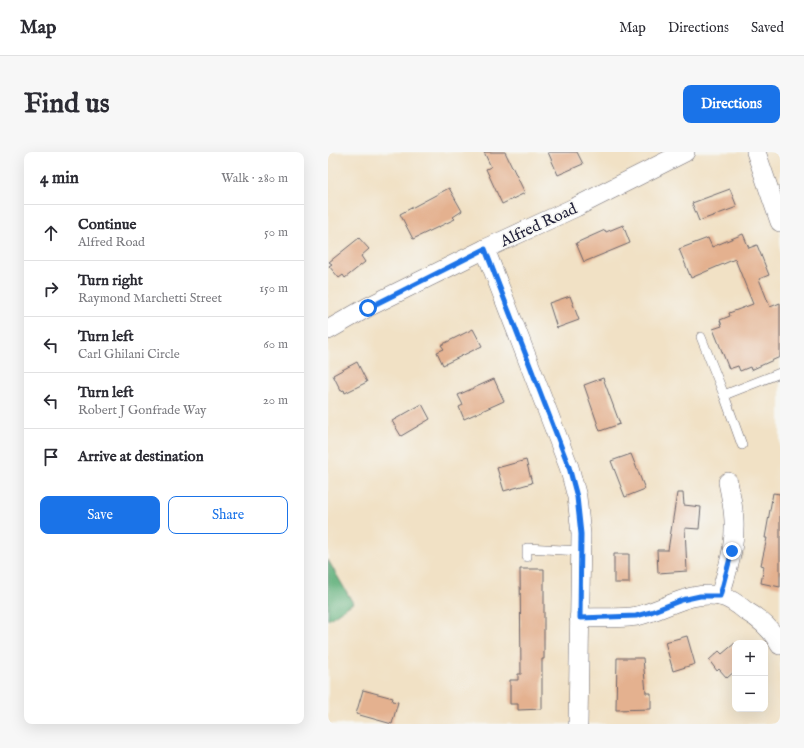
<!DOCTYPE html>
<meta charset="utf-8">
<style>
:root{--surface:#fff;--page:#f7f7f7;--text:#2b2b33;--muted:#7c7c81;--line:#e1e1e2;--accent:#1a73e8}
body{margin:0;font-family:"IM FELL English",serif;background:var(--page);color:var(--text)}
.controls{position:absolute;right:12px;bottom:12px;display:grid;overflow:hidden;border-radius:8px;box-shadow:0 4px 16px #0002}
.controls button{width:36px;height:36px;display:grid;place-items:center;padding:0;border:0;border-bottom:1px solid var(--line);background:var(--surface);color:var(--text);font:20px sans-serif}
.stop{position:absolute;width:12px;height:12px;margin:-9px;border:3px solid #1a73e8;border-radius:50%;background:#fff}
.stop.end{background:#1a73e8;border-color:#fff;box-shadow:0 1px 4px #0008}
.list{margin:0;padding:0;list-style:none}
h2{display:flex;justify-content:space-between;align-items:center;height:52px;margin:0;padding:0 16px;font-size:17px}
h2 small{font-size:13px;font-weight:400;color:var(--muted)}
.list li{display:grid;grid-template-columns:26px 1fr auto;gap:12px;align-items:center;box-sizing:border-box;height:56px;padding:0 16px;border-top:1px solid var(--line)}
.list b{display:block;font-size:15px;white-space:nowrap}
.list p{margin:0;font-size:13px;white-space:nowrap;color:var(--muted)}
.list em{font-size:13px;font-style:normal;color:var(--muted)}
.actions{display:flex;gap:8px;padding:12px 16px}
.actions a{flex:1;padding:9px 0;border:1px solid var(--accent);border-radius:8px;text-align:center;font-size:14px;color:var(--accent)}
.actions .main{background:var(--accent);color:#fff}
.icon{flex:none;width:22px;height:22px;fill:none;stroke:currentColor;stroke-width:2;stroke-linecap:round;stroke-linejoin:round}
.map{position:relative;flex:none;width:452px;height:572px;overflow:hidden;border-radius:8px}
header{display:flex;align-items:center;gap:24px;box-sizing:border-box;height:56px;padding:0 20px;background:var(--surface);border-bottom:1px solid var(--line)}
header strong{font-size:19px}
nav{display:flex;gap:22px;margin-inline-start:auto;font-size:14px}
.intro{display:flex;align-items:center;justify-content:space-between;box-sizing:border-box;height:96px;padding:0 24px}
h1{margin:0;font-size:28px}
.button{padding:10px 18px;border-radius:8px;background:var(--accent);color:#fff;font-size:14px;font-weight:700}
main{display:flex;gap:24px;padding:0 24px}
aside{flex:1;background:var(--surface);border-radius:8px;box-shadow:0 4px 16px #0002}
.map>svg:first-child{display:block}
.forest{fill:#61b07a;stroke:#42695a}
.building{fill:#e4b18f}
.lines{fill:none;stroke-linecap:round;stroke-linejoin:round}
.service-casing{stroke:#6a656b;stroke-width:10}
.minor-casing{stroke:#6a656b;stroke-width:20}
.service{stroke:#fff;stroke-width:9}
.minor{stroke:#fff;stroke-width:19}
.route{stroke:#1a73e8;stroke-width:5}
.labels{text-anchor:middle;stroke-width:3.5;stroke-linejoin:round;paint-order:stroke}
.street-label{font-size:16px;fill:#22223b;stroke:#f6f6f2}
</style>
<header>
<strong>Map</strong>
<nav><a>Map</a><a>Directions</a><a>Saved</a></nav>
</header>
<div class="intro"><h1>Find us</h1><a class="button">Directions</a></div>
<main>
<aside>
<h2>4 min<small>Walk · 280 m</small></h2>
<ul class="list">
<li><svg class="icon" aria-label="ahead" viewBox="0 0 24 24"><path d="M12 20V5M6 11l6-6 6 6"/></svg><div><b>Continue</b><p>Alfred Road</p></div><em>50 m</em></li>
<li><svg class="icon" aria-label="right" viewBox="0 0 24 24"><path d="M7 20v-9h11M14 6l5 5-5 5"/></svg><div><b>Turn right</b><p>Raymond Marchetti Street</p></div><em>150 m</em></li>
<li><svg class="icon" aria-label="left" viewBox="0 0 24 24"><path d="M17 20v-9H6M10 6l-5 5 5 5"/></svg><div><b>Turn left</b><p>Carl Ghilani Circle</p></div><em>60 m</em></li>
<li><svg class="icon" aria-label="left" viewBox="0 0 24 24"><path d="M17 20v-9H6M10 6l-5 5 5 5"/></svg><div><b>Turn left</b><p>Robert J Gonfrade Way</p></div><em>20 m</em></li>
<li><svg class="icon" aria-label="arrive" viewBox="0 0 24 24"><path d="M6 21V4h12l-3 4 3 4H6"/></svg><div><b>Arrive at destination</b></div></li>
</ul>
<div class="actions"><a class="main">Save</a><a>Share</a></div>
</aside>
<div class="map">
<svg width="452" height="572" viewBox="0 0 452 572">
<rect width="100%" height="100%" fill="#f6f6f2"/>
<filter id="ink" filterUnits="userSpaceOnUse"><feTurbulence type="fractalNoise" baseFrequency=".025" numOctaves="2"/><feDisplacementMap in="SourceGraphic" scale="8" xChannelSelector="R" yChannelSelector="G"/><feConvolveMatrix kernelMatrix="1 2 1 2 8 2 1 2 1" color-interpolation-filters="sRGB"/></filter>
<filter id="wash" filterUnits="userSpaceOnUse"><feTurbulence type="fractalNoise" baseFrequency=".012" numOctaves="4" result="noise"/><feDisplacementMap in="SourceGraphic" scale="16" xChannelSelector="R" yChannelSelector="G"/><feGaussianBlur stdDeviation="0.9" result="paint"/><feColorMatrix in="noise" values="0 0 0 0 0 0 0 0 0 0 0 0 0 0 0 0 0 1.4 0 .05"/><feComposite in="paint" operator="in"/></filter>
<g filter="url(#wash)">
<rect width="100%" height="100%" fill="#f1e1c5"/>
<!-- forest -->
<polygon class="forest" points="0,408 25,451 0,468"/>
<g id="blocks">
<!-- building -->
<g class="building">
<polygon points="156,0 177,0 197,41 174,52 158,17 163,15"/>
<polygon points="220,0 249,0 255,12 230,23"/>
<polygon points="121,36 134,59 125,65 127,67 85,87 72,62"/>
<polygon points="402,37 409,55 371,69 364,51"/>
<polygon points="295,73 302,91 256,110 248,91 277,78 278,80"/>
<polygon points="415,82 421,96 429,93 441,123 431,127 442,155 452,151 452,205 423,218 422,215 412,219 410,214 401,217 385,177 394,174 392,168 402,164 401,161 425,152 407,107 363,126 351,97 380,86 384,95"/>
<polygon points="31,86 41,97 33,104 37,110 17,126 15,123 11,126 1,114 4,112 1,110"/>
<polygon points="242,144 251,168 229,176 221,151"/>
<polygon points="145,177 154,194 115,213 109,200 116,197 113,193"/>
<polygon points="29,210 39,230 17,241 16,238 13,239 5,223"/>
<polygon points="275,226 292,272 272,279 256,233"/>
<polygon points="166,227 176,249 136,267 131,255 135,253 130,243"/>
<polygon points="94,252 102,267 73,284 64,269"/>
<polygon points="303,302 317,337 297,345 283,309"/>
<polygon points="198,308 204,331 176,339 169,316"/>
<polygon points="349,341 355,341 356,353 373,355 371,377 357,376 359,419 330,421 329,398 340,398"/>
<polygon points="445,341 452,342 452,435 433,431 436,414 433,413 439,386 437,386"/>
<rect x="286" y="402" width="15" height="29"/>
<polygon points="192,417 216,417 216,507 214,507 214,557 190,558 190,552 182,552 182,528 190,528 190,522 193,522"/>
<polygon points="359,484 367,512 345,519 337,490"/>
<polygon points="407,491 407,519 399,526 391,517 389,519 381,508 391,499 394,502"/>
<polygon points="289,506 315,506 318,541 323,541 323,557 288,558"/>
<polygon points="35,538 65,546 64,549 70,550 64,572 28,562"/>
</g>
</g>
</g>
<g filter="url(#ink)">
<use href="#blocks" fill-opacity="0" stroke="#6a656b" stroke-width="1"/>
<g class="lines">
<!-- service casing -->
<g class="service-casing">
<g id="service">
<polyline points="373,185 396,243 452,221"/>
<polyline points="396,243 414,293"/>
<polyline points="199,405 199,396 252,399"/>
</g>
</g>
<!-- minor casing -->
<g class="minor-casing">
<g id="minor">
<polyline points="428,0 452,70"/>
<polyline points="157,97 241,315 249,345 253,382 250,572"/>
<polyline points="0,178 40,155 157,97 248,55 357,0"/>
<path d="M 392,444 C 398,422 406,400 406,377 C 407,361 403,345 400,330"/>
<path d="M 251,466 C 268,465 294,467 309,464 C 336,458 363,438 392,444 C 401,446 411,453 418,459 C 432,467 445,479 452,493"/>
</g>
</g>
<!-- service -->
<use href="#service" class="service"/>
<!-- minor -->
<use href="#minor" class="minor"/>
</g>
</g>
<g class="lines" filter="url(#ink)">
<!-- route -->
<polyline class="route" points="40,156 157,97 241,315 249,345 253,382 252,466 308,464 323,460 354,448 372,444 392,444 404,399"/>
</g>
<g class="labels">
<!-- street labels -->
<g class="street-label">
<text transform="translate(210 72) rotate(-25)" y="6">Alfred Road</text>
</g>
</g>
</svg>
<div class="controls">
<button>+</button>
<button>−</button>
</div>
<div class="stop" style="left:40px;top:156px"></div>
<div class="stop end" style="left:404px;top:399px"></div>
</div>
</main>
